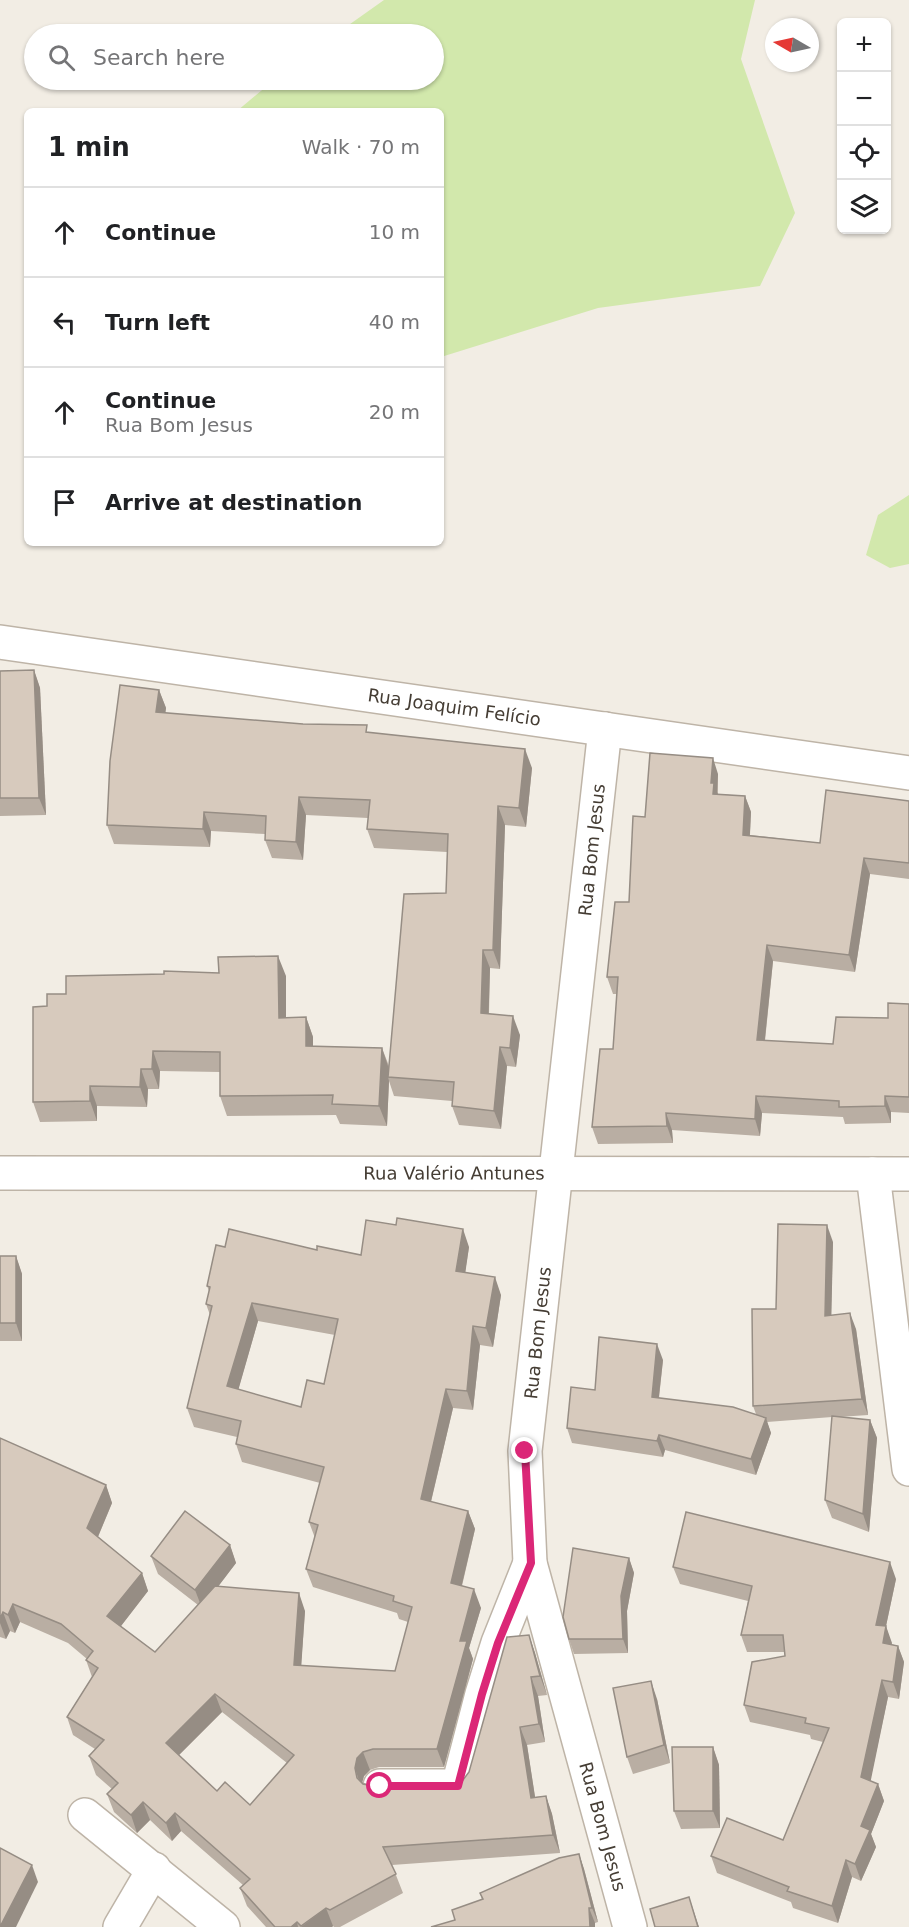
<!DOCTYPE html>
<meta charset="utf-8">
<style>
:root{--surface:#fff;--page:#f2f2f2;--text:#202124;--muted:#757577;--line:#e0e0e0}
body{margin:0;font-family:"DejaVu Sans",sans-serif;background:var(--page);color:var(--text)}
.controls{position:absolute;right:18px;top:18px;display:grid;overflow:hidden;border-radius:9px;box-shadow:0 2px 4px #0004}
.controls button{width:54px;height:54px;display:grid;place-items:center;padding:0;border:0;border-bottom:2px solid var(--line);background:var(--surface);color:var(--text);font:30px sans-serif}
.compass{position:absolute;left:765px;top:18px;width:54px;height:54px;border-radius:50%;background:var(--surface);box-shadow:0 2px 4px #0004;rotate:279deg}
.stop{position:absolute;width:18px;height:18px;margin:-14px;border:4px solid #db2777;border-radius:50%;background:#fff}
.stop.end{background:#db2777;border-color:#fff;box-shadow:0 2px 6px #0008}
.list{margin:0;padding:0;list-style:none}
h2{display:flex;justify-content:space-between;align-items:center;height:78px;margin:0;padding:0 24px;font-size:26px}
h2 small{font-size:20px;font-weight:400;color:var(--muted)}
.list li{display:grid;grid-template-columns:39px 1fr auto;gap:18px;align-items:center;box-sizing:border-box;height:90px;padding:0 24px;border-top:2px solid var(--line)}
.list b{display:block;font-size:22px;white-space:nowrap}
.list p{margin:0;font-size:20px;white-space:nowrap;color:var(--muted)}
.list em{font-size:20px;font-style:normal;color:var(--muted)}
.icon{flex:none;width:33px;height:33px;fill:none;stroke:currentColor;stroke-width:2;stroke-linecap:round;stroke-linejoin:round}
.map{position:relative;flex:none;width:909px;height:1927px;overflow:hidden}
.search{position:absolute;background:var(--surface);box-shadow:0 2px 4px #0004;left:24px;top:24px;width:420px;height:66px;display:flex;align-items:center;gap:15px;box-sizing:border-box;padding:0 21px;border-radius:33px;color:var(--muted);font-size:22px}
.panel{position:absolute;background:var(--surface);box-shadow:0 2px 4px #0004;left:24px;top:108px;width:420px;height:438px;border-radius:9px}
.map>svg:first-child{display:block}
.green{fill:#d2e8ac}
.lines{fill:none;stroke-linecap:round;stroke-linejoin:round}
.minor-casing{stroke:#beb4a7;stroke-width:36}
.minor{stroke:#fff;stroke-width:33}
.wall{fill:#b9aea3;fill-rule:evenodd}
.shaded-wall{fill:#968d84}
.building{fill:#d7cabd;stroke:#968d84;stroke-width:1.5;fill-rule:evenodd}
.route{stroke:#db2777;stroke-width:8}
.labels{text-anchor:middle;stroke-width:5;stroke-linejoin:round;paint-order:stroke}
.street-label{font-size:18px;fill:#453d34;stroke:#fff}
</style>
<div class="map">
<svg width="909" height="1927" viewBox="0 0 909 1927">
<rect width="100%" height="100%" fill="#f2ede4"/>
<!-- green -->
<g class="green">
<polygon points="384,0 755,0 741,59 795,213 760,286 598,308 441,357 441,111 237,111 274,80 434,80 434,34 336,34"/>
<polygon points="909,495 909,564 890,568 866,555 878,515"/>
</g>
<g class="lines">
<!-- minor casing -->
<g class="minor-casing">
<g id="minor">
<path id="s1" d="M 0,642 L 909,773"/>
<path id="s2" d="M 605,729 L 525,1451 L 530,1563 L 630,1927"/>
<path id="s3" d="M 0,1173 L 909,1174"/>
<polyline points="873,1174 909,1469"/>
<polyline points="380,1786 458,1786 482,1694 498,1643 530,1563"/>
<polyline points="85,1815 223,1927"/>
<polyline points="120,1927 154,1869"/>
</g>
</g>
<!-- minor -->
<use href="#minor" class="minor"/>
</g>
<!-- wall -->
<g class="wall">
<polygon points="34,670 40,688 46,815 0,816 0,671"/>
<polygon points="159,690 166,708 165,713 369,732 532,768 526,827 505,825 500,969 490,968 489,1014 520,1035 516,1067 507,1066 501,1129 459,1125 452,1106 452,1101 394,1096 389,1081 387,1126 340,1124 336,1115 227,1116 220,1096 220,1072 160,1071 159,1089 148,1089 147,1107 97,1106 97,1121 40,1122 33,1102 47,1006 66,994 286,976 286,1017 306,1017 313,1037 313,1046 382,1048 389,1066 446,893 447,852 374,848 367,829 368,818 306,815 303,860 272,858 265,840 265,834 211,831 210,847 114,844 107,825"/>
<polygon points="718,774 718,794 745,796 751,812 750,835 820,843 909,801 909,879 870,874 855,972 773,961 765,1041 833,1044 888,1018 909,1004 909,1113 891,1112 891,1123 845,1124 843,1117 762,1113 760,1136 672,1130 673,1143 598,1144 592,1127 613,1049 617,994 613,994 607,977 629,902 645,817"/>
<polygon points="833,1242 831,1315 856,1329 868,1415 839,1417 870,1420 877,1438 869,1532 832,1518 825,1500 832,1417 767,1422 771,1433 756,1475 665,1450 663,1457 572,1443 567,1428 595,1390 663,1360 659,1398 756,1414 753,1406 776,1309"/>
<path d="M 225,1247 L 317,1250 L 361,1255 L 469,1247 L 465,1272 L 501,1295 L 493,1347 L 480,1345 L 473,1410 L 453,1408 L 431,1502 L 468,1511 L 475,1529 L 462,1586 L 481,1608 L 469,1648 L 473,1659 L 444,1767 L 379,1767 L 370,1770 L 364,1776 L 362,1782 L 373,1786 L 460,1784 L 469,1772 L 529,1635 L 535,1653 L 547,1695 L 538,1696 L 545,1742 L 527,1745 L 535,1797 L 546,1796 L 552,1814 L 560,1853 L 392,1865 L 403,1893 L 340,1927 L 334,1927 L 333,1926 L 332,1927 L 266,1927 L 247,1906 L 240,1888 L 243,1885 L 181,1831 L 172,1841 L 150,1820 L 137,1833 L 114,1812 L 107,1794 L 112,1789 L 96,1775 L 89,1756 L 95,1749 L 73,1735 L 67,1717 L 92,1677 L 86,1660 L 87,1659 L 68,1643 L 20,1622 L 15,1633 L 10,1631 L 6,1639 L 0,1637 L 0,1438 L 106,1485 L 112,1503 L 98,1537 L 142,1573 L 148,1591 L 121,1626 L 155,1652 L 198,1605 L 158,1574 L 151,1556 L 230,1545 L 236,1563 L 218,1586 L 305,1611 L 301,1666 L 395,1671 L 408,1622 L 399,1619 L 397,1613 L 313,1587 L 306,1569 L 315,1538 L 309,1522 L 320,1483 L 242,1462 L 236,1444 L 237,1437 L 194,1427 L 187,1408 L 210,1315 L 206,1304 L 209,1291 L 207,1286 ZM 258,1321 L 335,1335 L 324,1384 L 301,1407 L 238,1390 ZM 222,1712 L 287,1763 L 250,1805 L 217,1791 L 179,1755 Z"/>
<polygon points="0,1256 16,1256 22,1274 22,1341 0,1341"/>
<polygon points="629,1558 634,1573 627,1611 628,1653 574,1654 569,1639"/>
<polygon points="673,1567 896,1579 886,1626 891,1644 898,1646 904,1662 899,1699 888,1697 870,1781 878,1784 884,1801 871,1834 876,1847 861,1881 852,1877 838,1923 793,1908 791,1902 717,1873 711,1856 783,1840 823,1742 811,1739 810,1735 750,1722 744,1705 785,1656 784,1652 747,1652 741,1635 748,1601 680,1584"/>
<polygon points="657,1699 670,1763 633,1774 627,1757"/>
<polygon points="713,1747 719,1765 720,1828 681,1829 674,1811"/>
<polygon points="579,1854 584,1869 598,1922 595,1923 455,1920 482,1900 480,1893"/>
</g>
<!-- shaded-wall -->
<g class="shaded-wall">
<polygon points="34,670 40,688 46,815 39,798"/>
<polygon points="159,690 166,708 163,731 156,712"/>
<polygon points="525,749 532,768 526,827 519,808"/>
<polygon points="713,758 718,774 717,792 720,800 713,794 711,783"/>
<polygon points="745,796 751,812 749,851 743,835"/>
<polygon points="299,797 306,815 303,860 296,842"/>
<polygon points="498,806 505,825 500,969 493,950"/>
<polygon points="204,812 211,831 210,847 203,829"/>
<polygon points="864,858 870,874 855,972 849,955"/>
<polygon points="767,945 773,961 763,1057 757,1040"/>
<polygon points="483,950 490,968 488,1032 481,1013"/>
<polygon points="278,956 286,976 286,1038 279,1018"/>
<polygon points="513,1016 520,1035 516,1067 510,1048"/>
<polygon points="306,1017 313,1037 313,1066 306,1046"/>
<polygon points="500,1047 507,1066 501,1129 494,1111"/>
<polygon points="382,1048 389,1069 388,1077 389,1081 387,1126 379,1106"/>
<polygon points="153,1051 160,1071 159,1089 152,1069"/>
<polygon points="141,1069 148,1089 147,1107 140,1087"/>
<polygon points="90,1086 97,1106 97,1121 90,1101"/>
<polygon points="756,1096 762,1113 760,1136 755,1119"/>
<polygon points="885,1096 891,1112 891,1123 885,1106"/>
<polygon points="666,1113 672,1130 673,1143 667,1126"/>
<polygon points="827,1225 833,1242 831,1333 825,1316"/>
<polygon points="463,1229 469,1247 463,1289 456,1271"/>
<polygon points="16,1256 22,1274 22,1341 16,1323"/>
<polygon points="495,1277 501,1295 493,1347 486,1328"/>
<polygon points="252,1303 258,1321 234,1405 227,1386"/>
<polygon points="850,1313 856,1329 868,1415 862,1399"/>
<polygon points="473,1326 480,1345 473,1410 467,1391"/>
<polygon points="657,1344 663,1360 657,1413 652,1397"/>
<polygon points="446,1389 453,1408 427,1518 421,1499"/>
<polygon points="766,1418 771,1433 756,1475 751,1459"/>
<polygon points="870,1420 877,1438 869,1532 863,1514"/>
<polygon points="659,1435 665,1450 663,1457 657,1441"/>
<polygon points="106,1485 112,1503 94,1546 87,1528"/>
<polygon points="468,1511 475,1529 458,1601 451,1583"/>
<polygon points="230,1545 236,1563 202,1608 195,1590"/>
<polygon points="629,1558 634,1573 627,1611 628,1653 623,1639 621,1596"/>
<polygon points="890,1562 896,1579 886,1626 892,1643 889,1660 876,1625"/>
<polygon points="142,1573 148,1591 114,1635 107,1616"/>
<polygon points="474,1589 481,1608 469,1648 473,1659 444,1767 437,1749 460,1641"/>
<polygon points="299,1593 305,1611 300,1684 294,1665"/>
<polygon points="13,1604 20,1622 15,1633 8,1615"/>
<polygon points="3,1612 10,1631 6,1639 0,1623 0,1619"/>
<polygon points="529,1635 535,1653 547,1695 540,1676"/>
<polygon points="898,1646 904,1662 899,1699 893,1682"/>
<polygon points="531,1677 538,1696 545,1742 539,1724"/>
<polygon points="882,1680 888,1697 868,1794 861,1777"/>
<polygon points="651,1681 657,1699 670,1763 664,1745"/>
<polygon points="215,1694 222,1712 173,1761 166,1743"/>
<polygon points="520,1727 527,1745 538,1816 531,1798"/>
<polygon points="713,1747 719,1765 720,1828 713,1811"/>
<polygon points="363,1752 370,1770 364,1776 361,1787 364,1796 355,1768 357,1758"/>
<polygon points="878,1784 884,1801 871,1834 876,1847 861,1881 855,1864 861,1826"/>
<polygon points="546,1796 552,1814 560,1853 553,1835"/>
<polygon points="143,1802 150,1820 137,1833 131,1815"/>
<polygon points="175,1813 181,1831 172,1841 166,1823"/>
<polygon points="579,1854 584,1869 598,1922 592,1908"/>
<polygon points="846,1860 852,1877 838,1923 832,1906"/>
<polygon points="32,1865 38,1882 16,1927 0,1927"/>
<polygon points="689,1897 699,1927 698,1927"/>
<polygon points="326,1908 333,1926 332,1927 301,1927"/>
<polygon points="589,1908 595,1923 595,1927 590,1927"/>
<polygon points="297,1922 298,1927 291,1927"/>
</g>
<!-- building -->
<g class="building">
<polygon points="34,670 39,798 0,798 0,671"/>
<polygon points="120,685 159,690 156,712 303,724 367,725 366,732 525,749 519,808 498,806 493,950 483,950 481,1013 513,1016 510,1048 500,1047 494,1111 452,1106 454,1082 388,1077 404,894 446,893 448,834 367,829 370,800 299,797 296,842 265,840 266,816 204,812 203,829 107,825 110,761"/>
<polygon points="650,753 713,758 711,783 714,783 713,794 745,796 743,835 820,843 826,790 909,801 909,863 864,858 849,955 767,945 757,1040 833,1044 836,1017 888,1018 888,1003 909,1004 909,1097 885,1096 885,1106 839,1107 839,1101 756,1096 755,1119 666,1113 667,1126 592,1127 600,1049 613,1049 618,977 607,977 615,902 629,902 633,816 645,817"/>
<polygon points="278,956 279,1018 306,1017 306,1046 382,1048 379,1106 332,1104 333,1095 220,1096 220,1052 153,1051 152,1069 141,1069 140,1087 90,1086 90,1101 33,1102 33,1007 47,1006 47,994 66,994 66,976 164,974 164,971 219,973 218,957"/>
<path d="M 397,1218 L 463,1229 L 456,1271 L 495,1277 L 486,1328 L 473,1326 L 467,1391 L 446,1389 L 421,1499 L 468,1511 L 451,1583 L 474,1589 L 460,1641 L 467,1641 L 437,1749 L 373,1749 L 363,1752 L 357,1758 L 355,1768 L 357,1778 L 363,1784 L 373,1786 L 460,1784 L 469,1772 L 507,1637 L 529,1635 L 540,1676 L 531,1677 L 539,1724 L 520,1727 L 531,1798 L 546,1796 L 553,1835 L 383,1847 L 396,1874 L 330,1910 L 326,1908 L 301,1926 L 297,1922 L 291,1927 L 275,1927 L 240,1888 L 250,1879 L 175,1813 L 166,1823 L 143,1802 L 131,1815 L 107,1794 L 118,1783 L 89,1756 L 104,1740 L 67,1717 L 98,1668 L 86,1660 L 93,1651 L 61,1624 L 13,1604 L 8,1615 L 3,1612 L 0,1619 L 0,1438 L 106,1485 L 87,1528 L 142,1573 L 107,1616 L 155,1652 L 215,1586 L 299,1593 L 294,1665 L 395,1671 L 412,1607 L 393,1601 L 394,1596 L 306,1569 L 318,1525 L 309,1522 L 324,1467 L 236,1444 L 241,1421 L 187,1408 L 212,1306 L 206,1304 L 210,1287 L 207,1286 L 216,1245 L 225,1247 L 229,1229 L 317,1250 L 317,1246 L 361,1255 L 366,1220 L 396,1225 ZM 252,1303 L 338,1319 L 324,1384 L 307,1380 L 301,1407 L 227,1386 ZM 215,1694 L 294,1755 L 250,1805 L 225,1782 L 217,1791 L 166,1743 Z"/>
<polygon points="778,1224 827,1225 825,1316 850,1313 862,1399 753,1406 752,1309 776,1309"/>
<rect x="0" y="1256" width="16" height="67"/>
<polygon points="599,1337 657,1344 652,1397 733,1407 766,1418 751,1459 659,1435 657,1441 567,1428 571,1387 595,1390"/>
<polygon points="832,1416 870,1420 863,1514 825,1500"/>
<polygon points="185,1511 230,1545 195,1590 151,1556"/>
<polygon points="686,1512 890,1562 876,1625 886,1626 883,1643 898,1646 893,1682 882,1680 861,1777 878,1784 861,1826 870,1830 855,1864 846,1860 832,1906 787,1891 789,1887 711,1856 727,1818 783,1840 829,1728 805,1723 806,1718 744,1705 752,1662 785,1656 783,1635 741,1635 752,1586 673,1567"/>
<polygon points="573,1548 629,1558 621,1596 623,1639 569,1639 563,1617"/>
<polygon points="651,1681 664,1745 627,1757 613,1688"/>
<polygon points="672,1747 713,1747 713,1811 674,1811"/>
<polygon points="0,1848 32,1865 0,1927"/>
<polygon points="579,1854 592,1908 589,1908 590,1927 431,1927 455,1920 452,1910 483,1899 480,1893 559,1858"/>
<polygon points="689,1897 698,1927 655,1927 650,1909"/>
</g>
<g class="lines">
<!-- route -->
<polyline class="route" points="380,1786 458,1786 482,1694 498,1643 531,1563 525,1451"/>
</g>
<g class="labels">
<!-- street labels -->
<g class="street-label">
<text dy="6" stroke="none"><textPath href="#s1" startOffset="459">Rua Joaquim Felício</textPath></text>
<text transform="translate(592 850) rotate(-84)" y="6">Rua Bom Jesus</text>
<text dy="6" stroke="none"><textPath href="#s3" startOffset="454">Rua Valério Antunes</textPath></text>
<text transform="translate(538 1333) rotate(-84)" y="6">Rua Bom Jesus</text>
<text dy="6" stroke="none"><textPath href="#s2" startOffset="1112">Rua Bom Jesus</textPath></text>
</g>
</g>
</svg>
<div class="controls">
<button>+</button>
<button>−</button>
<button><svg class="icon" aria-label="locate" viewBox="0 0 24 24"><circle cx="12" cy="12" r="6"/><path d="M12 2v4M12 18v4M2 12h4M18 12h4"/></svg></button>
<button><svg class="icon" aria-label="layers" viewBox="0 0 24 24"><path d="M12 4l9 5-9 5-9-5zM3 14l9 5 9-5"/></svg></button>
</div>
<svg class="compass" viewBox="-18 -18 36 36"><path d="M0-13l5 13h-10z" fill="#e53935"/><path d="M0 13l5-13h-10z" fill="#757577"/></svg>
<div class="stop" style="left:380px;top:1786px"></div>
<div class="stop end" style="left:525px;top:1451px"></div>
<div class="search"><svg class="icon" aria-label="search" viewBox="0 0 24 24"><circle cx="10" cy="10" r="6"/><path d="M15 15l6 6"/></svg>Search here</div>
<section class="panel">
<h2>1 min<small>Walk · 70 m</small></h2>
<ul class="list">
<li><svg class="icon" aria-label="ahead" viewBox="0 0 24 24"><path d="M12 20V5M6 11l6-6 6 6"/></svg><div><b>Continue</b></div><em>10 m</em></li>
<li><svg class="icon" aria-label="left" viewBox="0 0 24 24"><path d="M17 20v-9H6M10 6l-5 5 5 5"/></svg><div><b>Turn left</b></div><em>40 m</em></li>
<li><svg class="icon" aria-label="ahead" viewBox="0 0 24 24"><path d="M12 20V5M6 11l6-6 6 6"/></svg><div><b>Continue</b><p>Rua Bom Jesus</p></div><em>20 m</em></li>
<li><svg class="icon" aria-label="arrive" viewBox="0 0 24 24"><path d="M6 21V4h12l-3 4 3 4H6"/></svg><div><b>Arrive at destination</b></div></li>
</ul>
</section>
</div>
